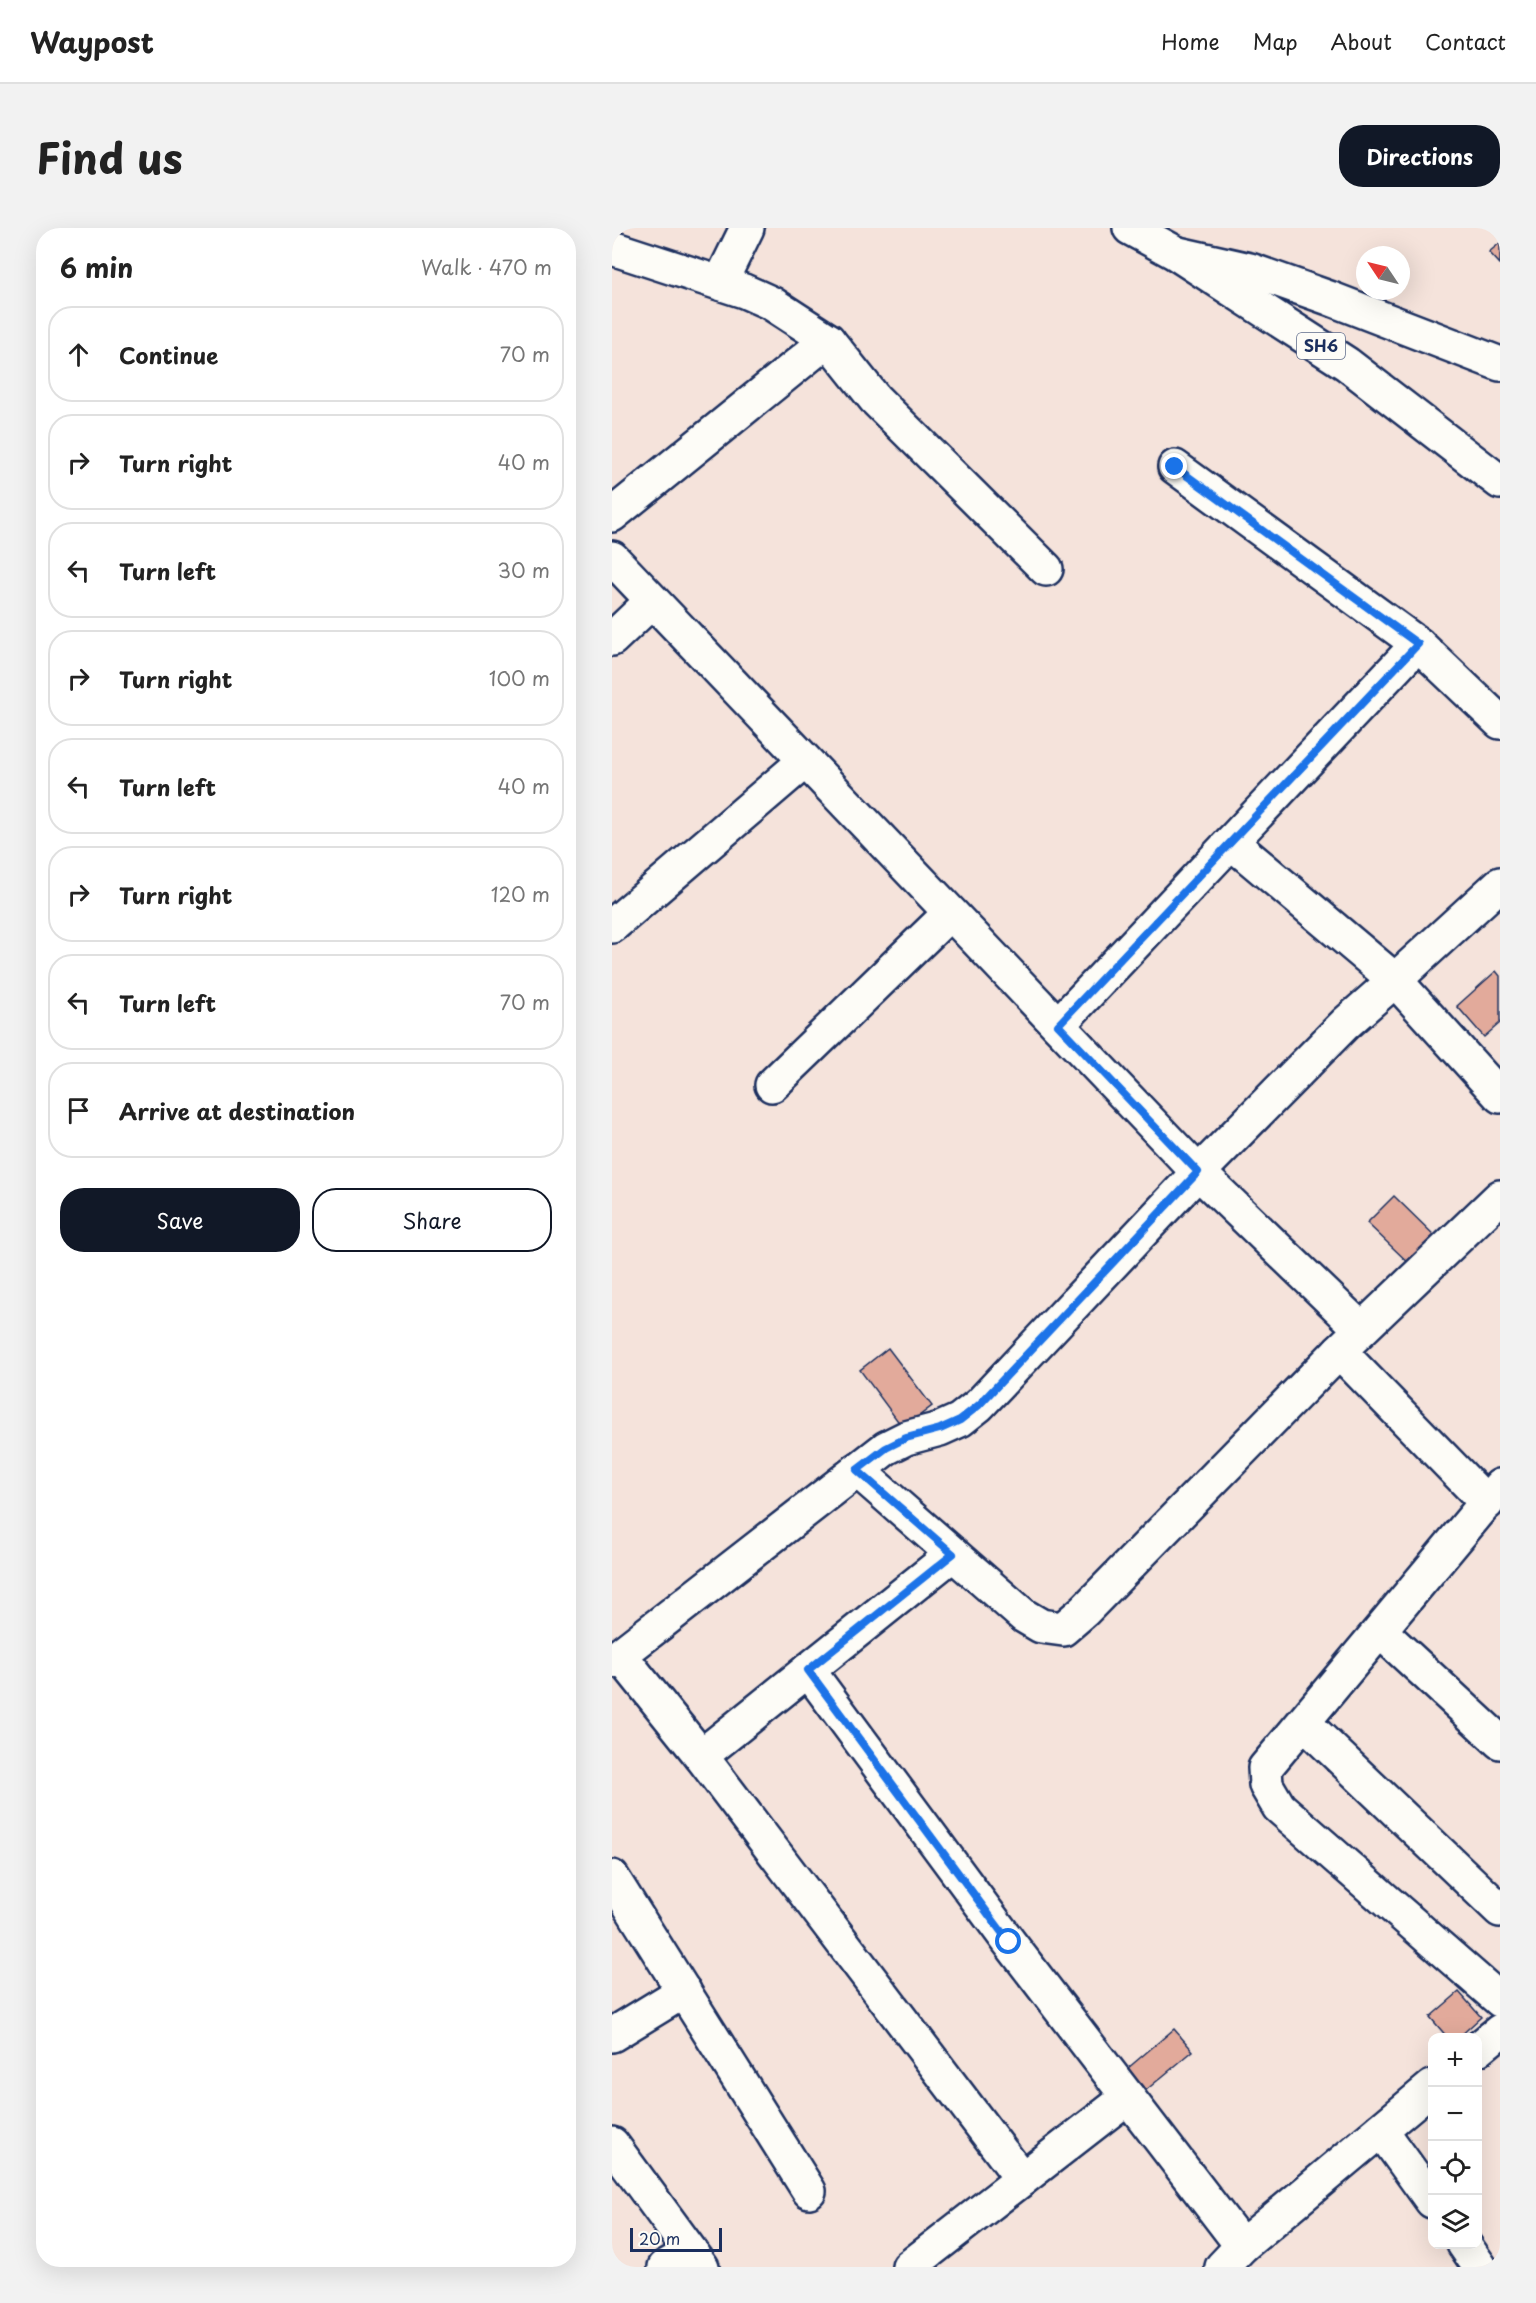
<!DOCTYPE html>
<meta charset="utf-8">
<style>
:root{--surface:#fff;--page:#f2f2f2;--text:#222;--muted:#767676;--line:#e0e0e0;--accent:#111827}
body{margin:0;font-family:"Playpen Sans",sans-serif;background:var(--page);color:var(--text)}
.controls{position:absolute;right:18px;bottom:18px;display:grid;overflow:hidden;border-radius:12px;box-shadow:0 6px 24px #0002}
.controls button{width:54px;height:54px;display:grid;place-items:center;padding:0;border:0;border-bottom:2px solid var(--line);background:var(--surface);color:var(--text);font:30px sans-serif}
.compass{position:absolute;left:744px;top:18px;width:54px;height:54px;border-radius:50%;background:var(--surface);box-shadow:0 6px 24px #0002;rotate:305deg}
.scale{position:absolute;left:18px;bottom:15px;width:92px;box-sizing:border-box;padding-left:6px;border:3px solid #1b2f5e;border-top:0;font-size:16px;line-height:21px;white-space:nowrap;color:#1b2f5e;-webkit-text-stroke:4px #fdfcf7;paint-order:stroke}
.stop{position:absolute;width:18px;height:18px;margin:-14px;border:4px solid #1a73e8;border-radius:50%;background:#fff}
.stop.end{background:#1a73e8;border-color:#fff;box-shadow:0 2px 6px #0008}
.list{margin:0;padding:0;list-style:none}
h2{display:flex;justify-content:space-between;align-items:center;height:78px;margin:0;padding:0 24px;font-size:26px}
h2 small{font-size:20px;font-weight:400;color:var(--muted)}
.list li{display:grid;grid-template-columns:39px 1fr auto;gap:18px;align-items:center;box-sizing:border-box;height:96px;margin:0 12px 12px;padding:0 12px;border:2px solid var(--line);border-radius:24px}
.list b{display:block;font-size:22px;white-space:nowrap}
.list em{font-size:20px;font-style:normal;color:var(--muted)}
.actions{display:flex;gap:12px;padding:18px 24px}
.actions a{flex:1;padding:14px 0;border:2px solid var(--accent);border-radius:24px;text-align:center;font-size:21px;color:var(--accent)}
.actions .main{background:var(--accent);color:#fff}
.icon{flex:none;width:33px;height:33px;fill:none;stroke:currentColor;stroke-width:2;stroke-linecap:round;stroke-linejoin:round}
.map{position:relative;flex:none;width:888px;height:2039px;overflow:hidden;border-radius:24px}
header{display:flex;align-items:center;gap:36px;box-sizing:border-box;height:84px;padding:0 30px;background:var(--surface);border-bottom:2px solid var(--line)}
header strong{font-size:28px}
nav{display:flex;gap:33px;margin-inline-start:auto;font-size:21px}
.intro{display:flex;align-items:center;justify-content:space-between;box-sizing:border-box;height:144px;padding:0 36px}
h1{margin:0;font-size:42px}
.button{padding:15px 27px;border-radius:24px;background:var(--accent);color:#fff;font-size:21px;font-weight:700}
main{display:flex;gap:36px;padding:0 36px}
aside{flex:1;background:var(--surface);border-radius:24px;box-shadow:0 6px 24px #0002}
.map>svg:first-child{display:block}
.building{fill:#e2aa9b;stroke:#1b2f5e;stroke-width:1.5}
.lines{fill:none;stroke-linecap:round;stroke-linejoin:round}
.minor-casing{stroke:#1b2f5e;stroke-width:38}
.major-casing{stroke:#1b2f5e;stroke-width:38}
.minor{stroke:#fdfcf7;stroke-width:33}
.major{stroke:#fdfcf7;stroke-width:33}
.route{stroke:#1a73e8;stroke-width:8}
.labels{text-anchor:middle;stroke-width:4.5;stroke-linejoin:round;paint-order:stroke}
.shield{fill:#fdfcf7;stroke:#5f6c8c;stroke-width:1.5}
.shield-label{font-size:16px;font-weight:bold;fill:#1b2f5e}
</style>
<header>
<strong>Waypost</strong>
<nav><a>Home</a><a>Map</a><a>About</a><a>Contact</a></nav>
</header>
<div class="intro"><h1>Find us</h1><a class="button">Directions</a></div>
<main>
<aside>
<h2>6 min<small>Walk · 470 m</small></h2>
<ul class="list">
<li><svg class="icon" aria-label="ahead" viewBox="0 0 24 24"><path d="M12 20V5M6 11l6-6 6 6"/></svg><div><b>Continue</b></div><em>70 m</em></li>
<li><svg class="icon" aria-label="right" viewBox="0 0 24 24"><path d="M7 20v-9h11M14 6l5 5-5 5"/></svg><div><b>Turn right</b></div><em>40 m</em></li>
<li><svg class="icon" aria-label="left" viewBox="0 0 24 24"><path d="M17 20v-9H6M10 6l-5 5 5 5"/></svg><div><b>Turn left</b></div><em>30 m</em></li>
<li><svg class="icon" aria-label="right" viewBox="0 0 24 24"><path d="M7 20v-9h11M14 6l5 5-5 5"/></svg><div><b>Turn right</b></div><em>100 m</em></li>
<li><svg class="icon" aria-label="left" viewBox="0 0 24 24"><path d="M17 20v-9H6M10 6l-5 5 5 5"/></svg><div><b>Turn left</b></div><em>40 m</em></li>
<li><svg class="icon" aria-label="right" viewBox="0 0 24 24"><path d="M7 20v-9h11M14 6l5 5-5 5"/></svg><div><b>Turn right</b></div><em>120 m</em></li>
<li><svg class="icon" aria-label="left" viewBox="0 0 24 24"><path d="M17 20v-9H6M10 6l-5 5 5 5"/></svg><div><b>Turn left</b></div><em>70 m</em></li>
<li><svg class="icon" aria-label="arrive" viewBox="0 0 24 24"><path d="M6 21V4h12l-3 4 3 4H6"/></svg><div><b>Arrive at destination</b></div></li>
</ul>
<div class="actions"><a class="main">Save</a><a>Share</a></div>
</aside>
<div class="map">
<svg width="888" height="2039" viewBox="0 0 888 2039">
<rect width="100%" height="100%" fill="#f5e3db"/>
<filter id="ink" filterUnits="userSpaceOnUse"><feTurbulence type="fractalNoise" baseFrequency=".0167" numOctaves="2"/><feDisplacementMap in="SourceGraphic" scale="12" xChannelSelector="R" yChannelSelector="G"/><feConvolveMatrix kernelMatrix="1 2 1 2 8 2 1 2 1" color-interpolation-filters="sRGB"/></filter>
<g filter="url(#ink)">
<!-- building -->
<g class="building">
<polygon points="888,15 888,36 877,24"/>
<polygon points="884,743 888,748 888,795 872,809 845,778"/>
<polygon points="782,968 830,1015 804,1042 755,995"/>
<polygon points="276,1120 320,1178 291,1200 248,1142"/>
<polygon points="847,1764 869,1789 846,1810 836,1810 818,1789"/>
<polygon points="562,1801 581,1823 527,1868 509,1846"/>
</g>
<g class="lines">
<!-- minor casing -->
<g class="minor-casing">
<g id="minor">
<polyline points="0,20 132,63 159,75 216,112 263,171 434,341"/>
<polyline points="567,26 638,42 717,70 888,136"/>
<polyline points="108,55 135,0"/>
<polyline points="563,239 806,416 888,494"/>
<polyline points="0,287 216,112"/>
<polyline points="0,330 586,944 749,1101"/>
<polyline points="0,411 39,374"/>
<polyline points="619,614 783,752 888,868"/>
<polyline points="0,698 193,533"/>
<polyline points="446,797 806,416"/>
<polyline points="160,857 338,685"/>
<polyline points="727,1123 875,1275"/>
<polyline points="245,1242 412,1388 429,1398 451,1401 472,1383 727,1123 888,969"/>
<polyline points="888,1258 653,1540 654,1557 667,1579 888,1772"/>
<polyline points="768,1403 888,1514"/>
<polyline points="8,1427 89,1528 410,1951"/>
<polyline points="0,1433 274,1220 294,1210 328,1201 348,1192 367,1177 578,953 733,796 783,752 888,656"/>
<polyline points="196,1442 397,1714 630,2018"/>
<polyline points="692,1495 888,1682"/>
<polyline points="89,1528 341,1326"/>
<polyline points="0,1649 197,1963"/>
<polyline points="0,1807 72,1763"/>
<polyline points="866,1821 888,1803"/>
<polyline points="769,1902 820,1973"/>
<polyline points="0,1916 90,2039"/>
<polyline points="852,2016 868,2039"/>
<polyline points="53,2039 79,2024"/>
<polyline points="297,2039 516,1869"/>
<polyline points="610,2039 630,2018 820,1859"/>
</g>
</g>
<!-- major casing -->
<g class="major-casing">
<polyline id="major" points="518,0 562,24 735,136 888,254"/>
</g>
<!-- minor -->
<use href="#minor" class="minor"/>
<!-- major -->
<use href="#major" class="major"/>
</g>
</g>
<g class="lines" filter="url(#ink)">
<!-- route -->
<polyline class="route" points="397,1714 196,1442 341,1326 245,1242 274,1220 294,1210 328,1201 348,1192 367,1177 586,944 446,797 806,416 563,239"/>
</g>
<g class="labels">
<!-- shield labels -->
<rect class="shield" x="685" y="105" width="48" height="26" rx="4.5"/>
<g class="shield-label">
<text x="709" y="124">SH6</text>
</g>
</g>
</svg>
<div class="controls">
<button>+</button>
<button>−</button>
<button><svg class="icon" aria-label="locate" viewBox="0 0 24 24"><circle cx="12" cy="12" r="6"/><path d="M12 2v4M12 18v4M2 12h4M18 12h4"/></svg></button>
<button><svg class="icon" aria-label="layers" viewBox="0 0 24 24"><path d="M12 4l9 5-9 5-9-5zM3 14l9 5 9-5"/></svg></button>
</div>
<svg class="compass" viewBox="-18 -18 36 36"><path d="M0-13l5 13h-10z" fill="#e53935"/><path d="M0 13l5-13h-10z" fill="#767676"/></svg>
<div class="scale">20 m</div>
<div class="stop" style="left:397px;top:1714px"></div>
<div class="stop end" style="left:563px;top:239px"></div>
</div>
</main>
